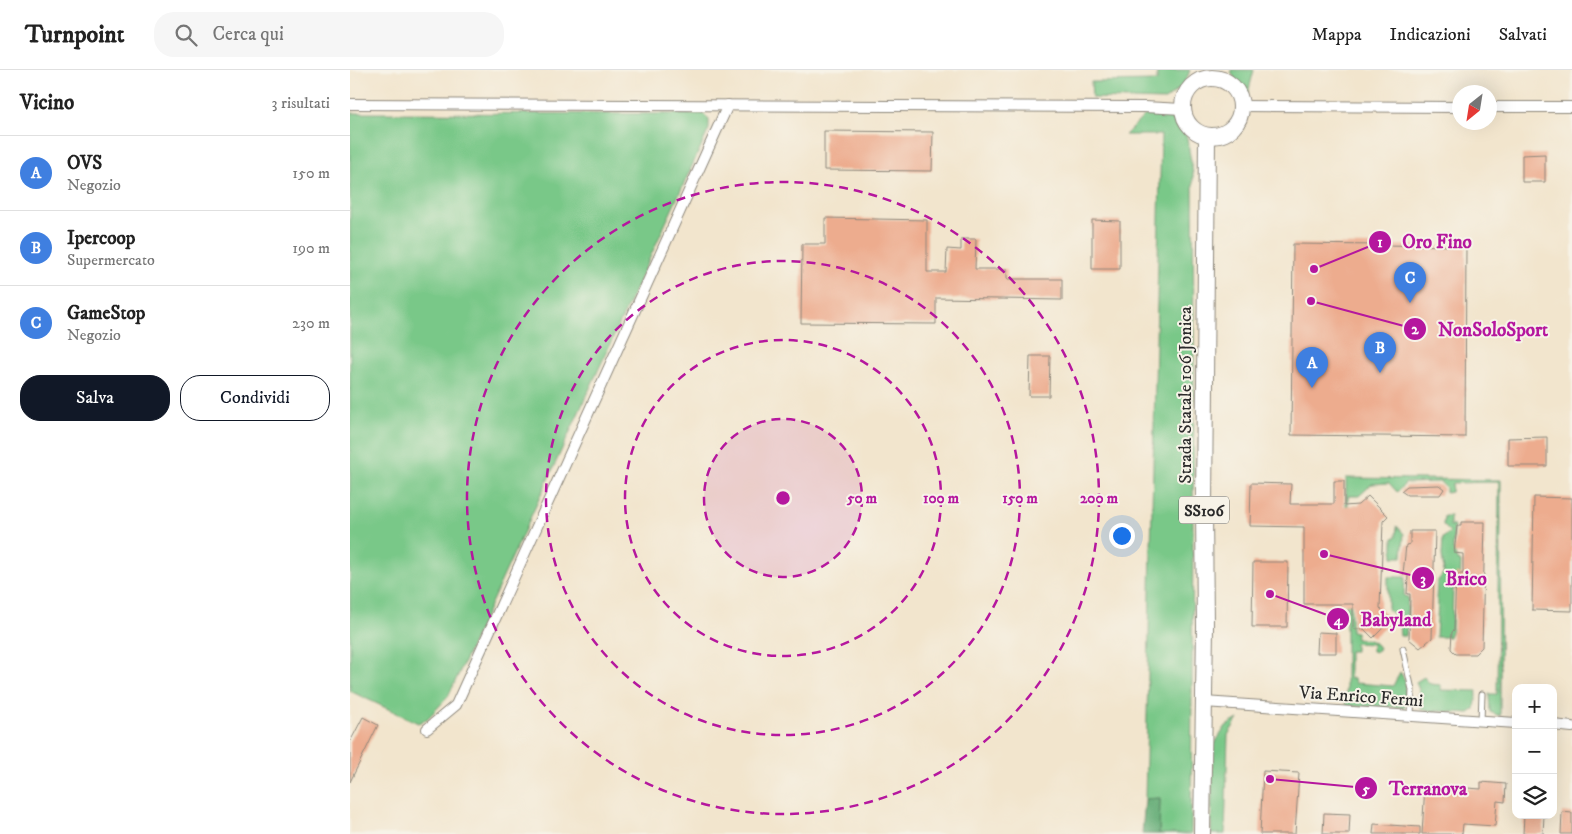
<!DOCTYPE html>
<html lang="it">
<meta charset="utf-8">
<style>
:root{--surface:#fff;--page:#f6f6f6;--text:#222;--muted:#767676;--line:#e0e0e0;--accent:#111827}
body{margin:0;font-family:"IM FELL DW Pica",serif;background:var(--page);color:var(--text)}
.controls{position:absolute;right:15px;bottom:15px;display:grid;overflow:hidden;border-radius:10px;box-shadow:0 5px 20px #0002}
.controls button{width:45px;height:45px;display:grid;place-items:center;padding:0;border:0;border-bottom:1px solid var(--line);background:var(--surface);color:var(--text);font:25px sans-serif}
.compass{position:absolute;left:1102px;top:15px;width:45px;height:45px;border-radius:50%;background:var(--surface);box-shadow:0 5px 20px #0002;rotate:210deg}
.you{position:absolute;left:771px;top:465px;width:18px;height:18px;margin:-12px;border:4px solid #fff;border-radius:50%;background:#1a73e8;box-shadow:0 0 0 8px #1a73e833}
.badge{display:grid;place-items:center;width:32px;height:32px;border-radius:50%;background:var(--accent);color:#fff;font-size:16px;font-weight:700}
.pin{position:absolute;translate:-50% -41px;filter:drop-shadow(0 1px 2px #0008)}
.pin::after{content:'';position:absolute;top:26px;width:18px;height:15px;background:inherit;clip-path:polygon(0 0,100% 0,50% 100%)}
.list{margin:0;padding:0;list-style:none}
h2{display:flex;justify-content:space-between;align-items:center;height:65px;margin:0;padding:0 20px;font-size:21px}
h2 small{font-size:16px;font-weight:400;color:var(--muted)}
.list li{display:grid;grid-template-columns:32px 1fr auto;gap:15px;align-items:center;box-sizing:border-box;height:75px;padding:0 20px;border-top:1px solid var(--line)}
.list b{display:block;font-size:19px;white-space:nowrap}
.list p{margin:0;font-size:16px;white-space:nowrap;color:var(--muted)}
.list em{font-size:16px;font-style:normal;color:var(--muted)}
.actions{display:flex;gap:10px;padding:15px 20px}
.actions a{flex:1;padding:11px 0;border:1px solid var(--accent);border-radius:20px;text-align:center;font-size:18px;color:var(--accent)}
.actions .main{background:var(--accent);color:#fff}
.icon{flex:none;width:28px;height:28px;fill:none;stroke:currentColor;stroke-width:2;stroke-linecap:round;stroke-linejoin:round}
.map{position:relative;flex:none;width:1222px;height:764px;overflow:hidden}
header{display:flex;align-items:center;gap:30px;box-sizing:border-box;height:70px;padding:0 25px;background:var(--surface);border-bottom:1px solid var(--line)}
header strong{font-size:24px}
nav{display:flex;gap:28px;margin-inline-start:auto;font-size:18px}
.search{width:350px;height:45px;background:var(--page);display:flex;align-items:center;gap:12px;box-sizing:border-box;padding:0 18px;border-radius:20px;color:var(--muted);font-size:19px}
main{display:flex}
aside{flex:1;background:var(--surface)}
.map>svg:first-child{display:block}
.green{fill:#79c888;stroke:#527a5a}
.forest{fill:#62ac74;stroke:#466c50}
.building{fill:#edac8e}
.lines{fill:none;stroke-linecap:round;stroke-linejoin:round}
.lane-casing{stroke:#8e887c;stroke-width:7}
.street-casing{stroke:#8e887c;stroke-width:12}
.primary-casing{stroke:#8e887c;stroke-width:18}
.lane{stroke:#fff;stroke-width:5}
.street{stroke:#fff;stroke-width:10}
.primary{stroke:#fff;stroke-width:16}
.ring{fill:none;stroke:#b5179e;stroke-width:2.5;stroke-dasharray:9 6}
.labels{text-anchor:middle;stroke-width:4;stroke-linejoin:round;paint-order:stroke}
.shield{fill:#f7f3e8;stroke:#686764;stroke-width:1}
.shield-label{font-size:16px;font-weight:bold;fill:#2b2b2b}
.street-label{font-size:18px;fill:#2b2b2b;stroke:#f7f3e8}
.centre{fill:#b5179e;stroke:#f7f3e8;stroke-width:2.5}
.ring-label{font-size:15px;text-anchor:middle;font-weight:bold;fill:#b5179e;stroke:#f7f3e8;stroke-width:4;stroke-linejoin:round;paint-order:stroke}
.leader{fill:none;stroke:#b5179e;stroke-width:2}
.callout-dot{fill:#b5179e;stroke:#f7f3e8;stroke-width:2}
.mark-label{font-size:15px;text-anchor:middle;font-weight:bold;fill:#fff}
.callout-label{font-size:19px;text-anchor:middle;font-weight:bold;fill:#b5179e;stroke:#f7f3e8;stroke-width:4;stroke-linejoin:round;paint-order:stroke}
</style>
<header>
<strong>Turnpoint</strong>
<div class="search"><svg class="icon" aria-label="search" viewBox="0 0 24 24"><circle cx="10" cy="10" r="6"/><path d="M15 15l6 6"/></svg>Cerca qui</div>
<nav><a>Mappa</a><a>Indicazioni</a><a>Salvati</a></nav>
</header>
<main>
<aside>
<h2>Vicino<small>3 risultati</small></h2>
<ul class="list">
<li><span class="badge" style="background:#3f7fe0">A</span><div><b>OVS</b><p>Negozio</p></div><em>150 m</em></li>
<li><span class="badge" style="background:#3f7fe0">B</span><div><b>Ipercoop</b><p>Supermercato</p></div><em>190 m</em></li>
<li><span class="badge" style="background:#3f7fe0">C</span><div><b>GameStop</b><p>Negozio</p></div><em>230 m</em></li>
</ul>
<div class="actions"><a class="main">Salva</a><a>Condividi</a></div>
</aside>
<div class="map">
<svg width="1222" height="764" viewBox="0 0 1222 764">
<rect width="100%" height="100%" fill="#f7f3e8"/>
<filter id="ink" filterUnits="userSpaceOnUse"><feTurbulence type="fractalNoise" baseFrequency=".02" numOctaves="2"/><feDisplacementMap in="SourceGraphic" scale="10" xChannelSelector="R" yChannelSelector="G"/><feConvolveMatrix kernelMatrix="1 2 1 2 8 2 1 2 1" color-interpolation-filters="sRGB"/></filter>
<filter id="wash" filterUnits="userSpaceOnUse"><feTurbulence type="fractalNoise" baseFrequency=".0096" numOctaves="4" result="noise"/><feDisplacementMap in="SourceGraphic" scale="20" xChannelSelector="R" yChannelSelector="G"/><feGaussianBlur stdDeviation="1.12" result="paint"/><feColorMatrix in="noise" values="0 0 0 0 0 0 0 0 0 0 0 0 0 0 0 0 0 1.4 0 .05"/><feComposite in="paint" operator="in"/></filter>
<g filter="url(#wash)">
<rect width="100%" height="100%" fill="#f2e5cd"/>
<!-- green -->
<g class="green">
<polygon points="807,0 840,0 837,8 830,18 815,30 742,28 741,12 807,11"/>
<path d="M 881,0 L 904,0 L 898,23 C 889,16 884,10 881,0 Z"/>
<polygon points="0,43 354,44 359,50 359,59 98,627 77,649 68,653 0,621"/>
<polygon points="795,45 815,45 825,51 833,58 837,68 843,103 844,298 841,764 809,764 810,728 795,729 811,65 775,65"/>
<path d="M 996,408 L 1151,410 L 1150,646 L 1140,642 L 1139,624 L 1147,624 L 1149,412 L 1102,413 L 1101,422 L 1096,423 L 1096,418 L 1090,412 L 1056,413 L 1047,422 L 1039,413 L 1022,414 L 1009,426 L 998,426 L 998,478 L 1001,478 L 1001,561 L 1006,562 L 1006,569 C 1016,570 1024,569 1029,578 L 1026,582 L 1022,581 L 1022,574 L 1005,573 L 1005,581 L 999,581 L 999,608 L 1004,608 L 1005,613 L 1043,616 L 1050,602 L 1055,610 L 1055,637 L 996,636 Z"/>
<polygon points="1094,446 1100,446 1100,456 1104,456 1103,479 1107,490 1111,492 1110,519 1103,519 1102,559 1099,567 1086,567 1088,532 1086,529 1087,512 1094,502 1092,485 1093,468 1100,462 1093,455"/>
<polygon points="1047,456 1054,464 1052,487 1043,487 1043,468 1046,467"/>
<polygon points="1038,507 1055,507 1054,526 1058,527 1056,566 1050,566 1049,552 1038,539"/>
<polygon points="1074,607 1080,614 1091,615 1091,620 1127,621 1125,639 1119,643 1072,640 1068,634 1069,620 1066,612"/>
<polygon points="888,649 878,665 875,764 861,764 863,676 876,656"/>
</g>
<!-- forest -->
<polygon class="forest" points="810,728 809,764 792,764 795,729"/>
<g id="blocks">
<!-- building -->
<g class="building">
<polygon points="474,61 583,62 582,101 474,100"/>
<polygon points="1195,84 1195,112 1172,112 1172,85"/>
<polygon points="475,148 577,150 577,202 596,202 597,179 611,180 611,169 626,169 625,199 657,199 657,209 712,209 712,230 586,228 586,254 451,253 452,174 475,174"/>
<polygon points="742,150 770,151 770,199 742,199"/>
<polygon points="943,174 1116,176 1115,367 941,365"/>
<polygon points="680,286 700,286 699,326 679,326"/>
<polygon points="1197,367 1197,396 1158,396 1158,368"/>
<polygon points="984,411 994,411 994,436 1008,435 1018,426 1038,446 1033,451 1030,538 1041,550 1023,568 1014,559 1003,559 1003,534 954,534 954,457 900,456 901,413 941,414 940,434 984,434"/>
<polygon points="1089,415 1094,419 1090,425 1057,425 1051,421 1057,416"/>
<polygon points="1184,427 1222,428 1222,541 1182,540"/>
<polygon points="1111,452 1135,452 1132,577 1125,584 1106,584 1101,579 1102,562 1104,560 1106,504 1113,504 1113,484 1104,483 1107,456 1111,456"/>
<polygon points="1060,461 1085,461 1082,568 1070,578 1059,569 1060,524 1057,524 1058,505 1053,504 1056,475 1060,474"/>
<polygon points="903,492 938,492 937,557 902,557"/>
<polygon points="968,562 986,563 986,583 967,583"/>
<polygon points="13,647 28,655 0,712 0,672"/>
<polygon points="913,701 949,703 945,764 910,764"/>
<polygon points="1131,712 1156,714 1155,732 1147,731 1145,756 1113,754 1112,764 1072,764 1075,715 1131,719"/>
<polygon points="1212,742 1222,743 1222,764 1211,764"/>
<polygon points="974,743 1000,744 999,764 973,764"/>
<polygon points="1174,745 1194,745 1193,764 1173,764"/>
<polygon points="1024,754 1070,757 1070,764 1023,764"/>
</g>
</g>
</g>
<g filter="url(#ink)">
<use href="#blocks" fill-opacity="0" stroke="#8e887c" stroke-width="1"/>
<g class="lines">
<!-- lane casing -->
<g class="lane-casing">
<g id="lane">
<polyline points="1053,579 1062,620 1061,646"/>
<polyline points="1131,651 1132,624"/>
</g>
</g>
<!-- street casing -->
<g class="street-casing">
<g id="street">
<polyline points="0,34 794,37 833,39"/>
<polyline points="891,36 1110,37"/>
<polyline points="1140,37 1222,37"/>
<polyline points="854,632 1166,653"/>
<polyline points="1203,655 1222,657"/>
<polyline points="77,659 106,635 378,35"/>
</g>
</g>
<!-- primary casing -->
<g class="primary-casing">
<g id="primary">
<circle cx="862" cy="37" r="29"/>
<polyline points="852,764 855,557 854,438 857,66"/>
</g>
</g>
<!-- lane -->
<use href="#lane" class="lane"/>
<!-- street -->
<use href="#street" class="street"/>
<!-- primary -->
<use href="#primary" class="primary"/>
</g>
</g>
<!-- distance rings -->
<circle cx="433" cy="428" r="79" fill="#b5179e" fill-opacity=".12"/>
<g class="ring">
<circle cx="433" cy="428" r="79"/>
<circle cx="433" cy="428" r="158"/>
<circle cx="433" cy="428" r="237"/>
<circle cx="433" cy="428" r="316"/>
</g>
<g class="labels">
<!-- shield labels -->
<rect class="shield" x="829" y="426.5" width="50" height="27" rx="4"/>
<g class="shield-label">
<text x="854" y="446">SS106</text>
</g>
<!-- street labels -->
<g class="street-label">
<text transform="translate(835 325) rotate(-90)" y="6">Strada Statale 106 Jonica</text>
<text transform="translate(1011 626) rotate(4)" y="6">Via Enrico Fermi</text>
</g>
</g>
<circle cx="433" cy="428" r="8" class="centre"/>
<g class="ring-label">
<text x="512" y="433">50 m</text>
<text x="591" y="433">100 m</text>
<text x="670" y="433">150 m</text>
<text x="749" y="433">200 m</text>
</g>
<!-- callouts -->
<path class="leader" d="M964 199L1030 172M961 231L1065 259M974 484L1073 508M920 524L988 549M920 709L1016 718"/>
<g class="callout-dot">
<circle cx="964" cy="199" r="5"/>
<circle cx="961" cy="231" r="5"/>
<circle cx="974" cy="484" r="5"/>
<circle cx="920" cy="524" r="5"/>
<circle cx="920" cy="709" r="5"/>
<circle cx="1030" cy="172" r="12"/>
<circle cx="1065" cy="259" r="12"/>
<circle cx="1073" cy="508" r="12"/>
<circle cx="988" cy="549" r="12"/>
<circle cx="1016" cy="718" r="12"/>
</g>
<g class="mark-label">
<text x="1030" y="177">1</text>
<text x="1065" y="264">2</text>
<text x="1073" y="514">3</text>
<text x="988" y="555">4</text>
<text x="1016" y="724">5</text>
</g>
<g class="callout-label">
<text x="1087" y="178">Oro Fino</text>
<text x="1143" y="266">NonSoloSport</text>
<text x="1116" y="515">Brico</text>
<text x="1046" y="556">Babyland</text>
<text x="1078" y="725">Terranova</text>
</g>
</svg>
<div class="controls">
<button>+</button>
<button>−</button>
<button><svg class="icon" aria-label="layers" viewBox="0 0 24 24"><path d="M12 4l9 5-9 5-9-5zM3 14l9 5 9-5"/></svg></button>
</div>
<svg class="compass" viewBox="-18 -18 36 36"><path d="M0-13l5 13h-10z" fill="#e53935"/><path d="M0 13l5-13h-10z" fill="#767676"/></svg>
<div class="you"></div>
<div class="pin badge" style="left:962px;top:318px;background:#3f7fe0">A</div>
<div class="pin badge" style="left:1030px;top:303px;background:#3f7fe0">B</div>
<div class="pin badge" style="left:1060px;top:233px;background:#3f7fe0">C</div>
</div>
</main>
